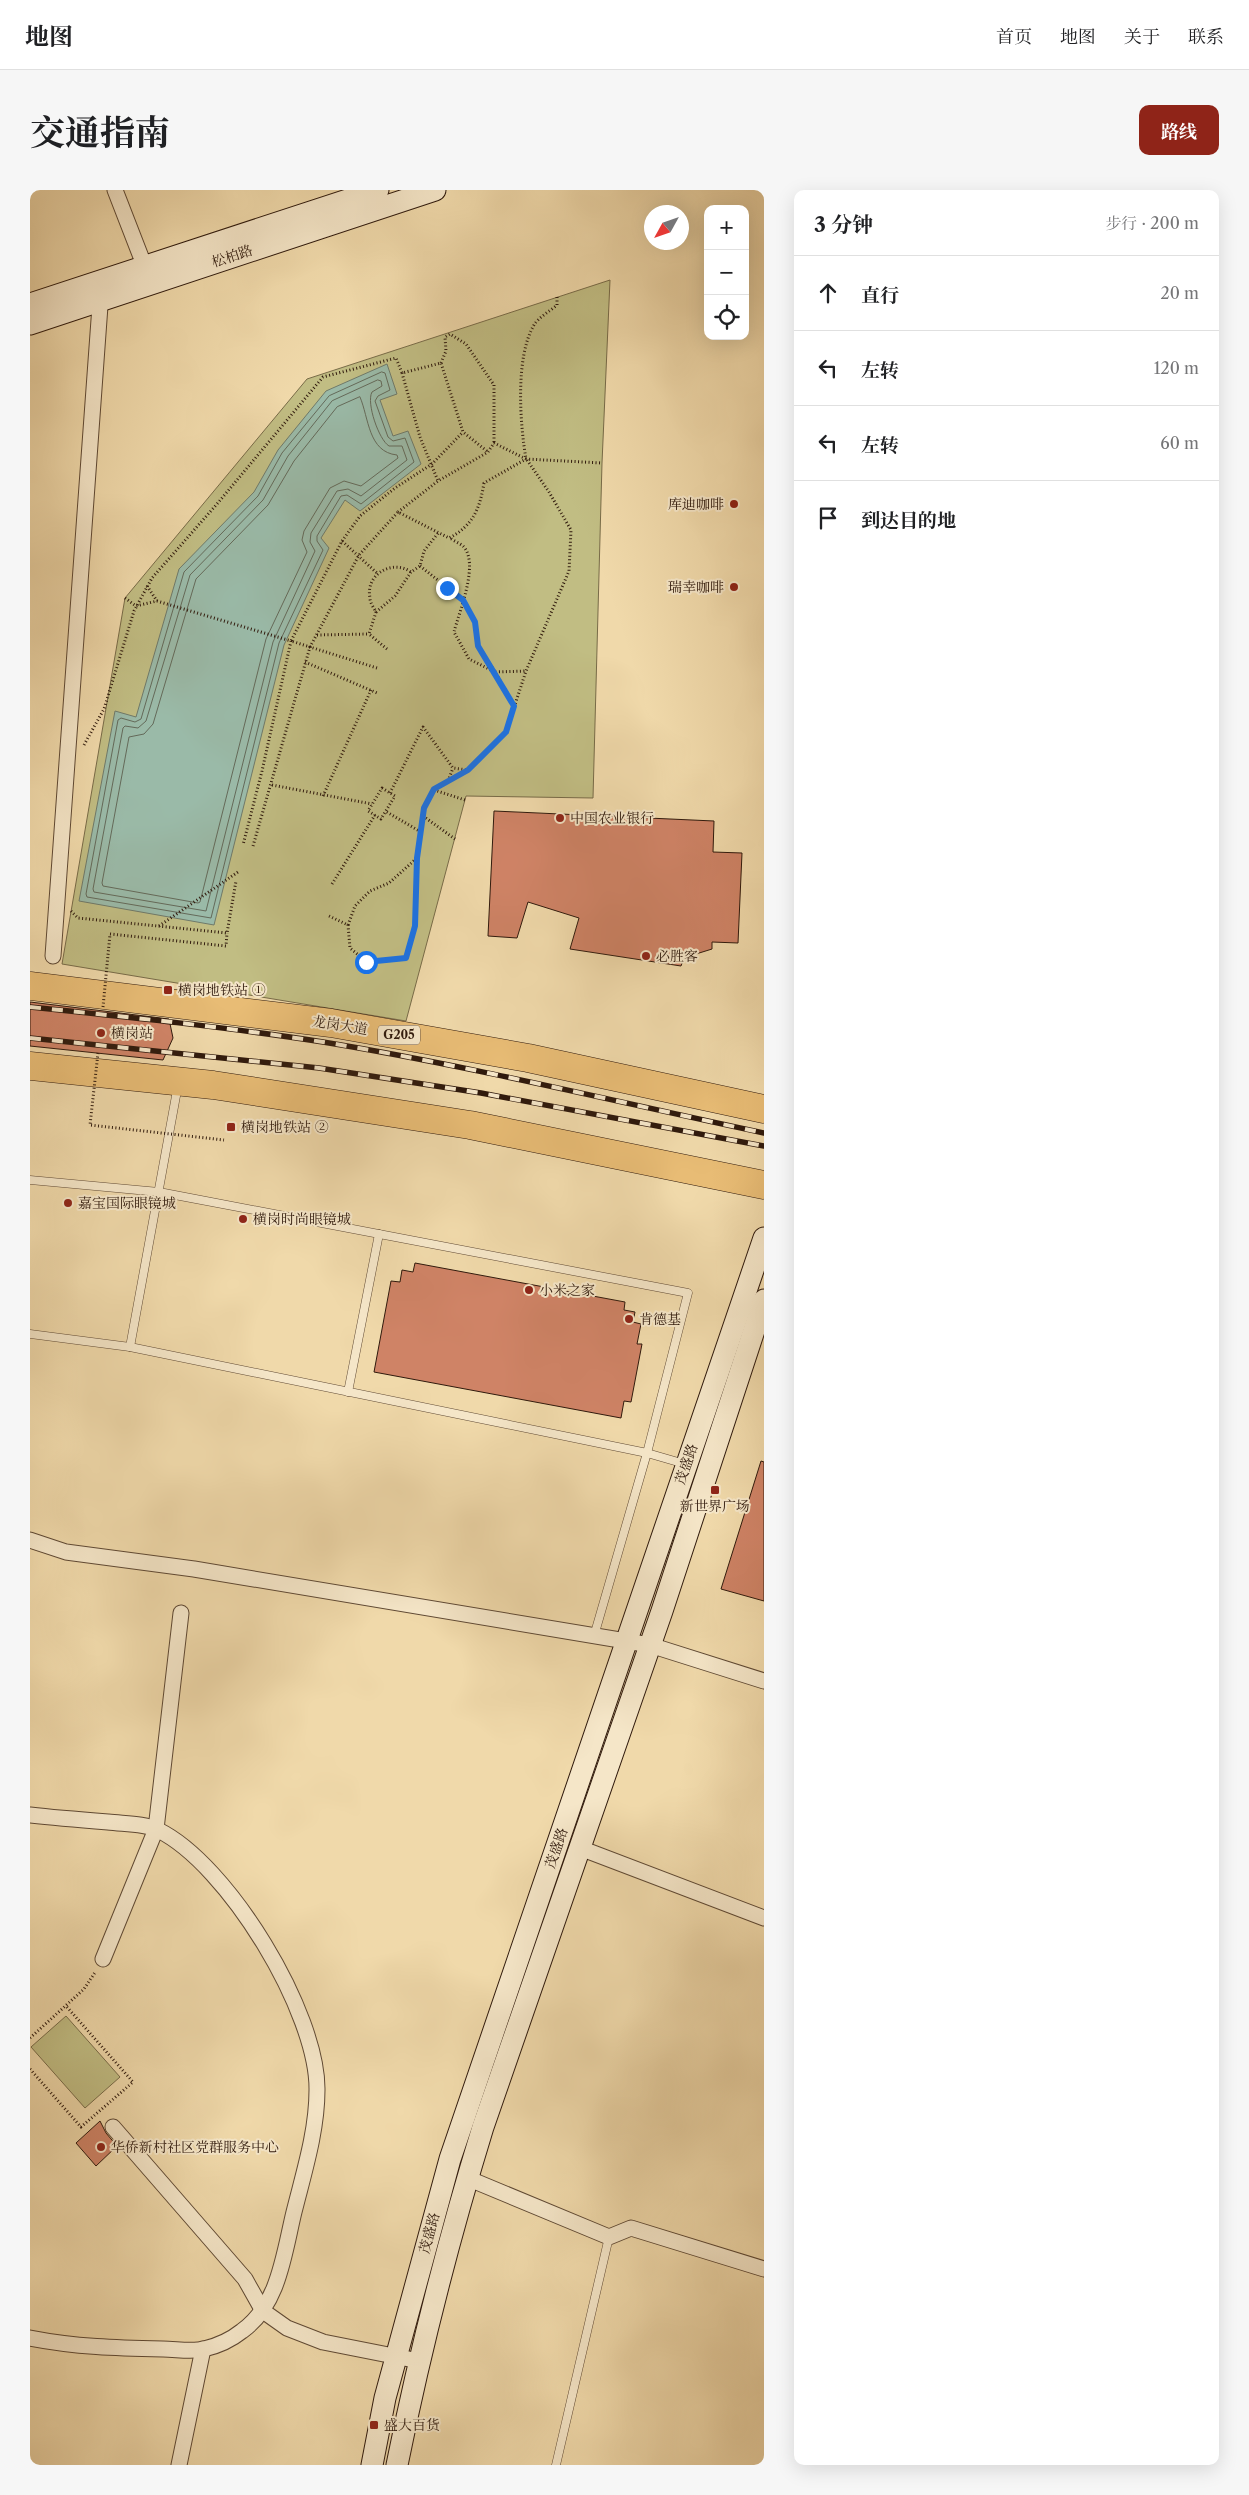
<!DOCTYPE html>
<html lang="zh">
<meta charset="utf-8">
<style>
:root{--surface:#fff;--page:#f6f6f6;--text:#202124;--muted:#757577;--line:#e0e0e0;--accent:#8f2418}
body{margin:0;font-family:"Libre Caslon Text","Noto Serif SC",serif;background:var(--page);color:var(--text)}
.controls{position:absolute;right:15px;top:15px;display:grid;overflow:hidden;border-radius:10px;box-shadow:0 5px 20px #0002}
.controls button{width:45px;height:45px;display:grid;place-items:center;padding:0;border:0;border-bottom:1px solid var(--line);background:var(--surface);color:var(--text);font:25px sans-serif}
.compass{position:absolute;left:614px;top:15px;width:45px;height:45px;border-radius:50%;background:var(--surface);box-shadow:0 5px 20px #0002;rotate:230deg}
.stop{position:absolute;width:15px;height:15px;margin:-11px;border:4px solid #1a73e8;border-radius:50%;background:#fff}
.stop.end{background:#1a73e8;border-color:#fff;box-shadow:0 1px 5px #0008}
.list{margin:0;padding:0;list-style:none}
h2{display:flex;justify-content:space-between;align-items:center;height:65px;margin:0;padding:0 20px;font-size:21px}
h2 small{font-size:16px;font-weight:400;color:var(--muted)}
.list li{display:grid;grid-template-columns:32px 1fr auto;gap:15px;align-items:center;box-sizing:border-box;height:75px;padding:0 20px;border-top:1px solid var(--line)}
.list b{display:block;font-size:19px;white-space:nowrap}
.list em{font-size:16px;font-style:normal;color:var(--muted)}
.icon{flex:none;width:28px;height:28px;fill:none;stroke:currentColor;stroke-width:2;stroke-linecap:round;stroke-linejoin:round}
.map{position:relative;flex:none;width:734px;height:2275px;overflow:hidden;border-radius:10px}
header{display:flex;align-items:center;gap:30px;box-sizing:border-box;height:70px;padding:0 25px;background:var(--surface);border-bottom:1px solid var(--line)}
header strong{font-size:24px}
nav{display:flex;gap:28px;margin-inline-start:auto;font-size:18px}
.intro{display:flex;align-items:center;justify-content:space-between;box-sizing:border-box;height:120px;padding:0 30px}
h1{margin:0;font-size:35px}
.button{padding:12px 22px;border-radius:10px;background:var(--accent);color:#fff;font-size:18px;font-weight:700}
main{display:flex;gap:30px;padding:0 30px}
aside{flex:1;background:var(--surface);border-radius:10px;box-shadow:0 5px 20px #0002}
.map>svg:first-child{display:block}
.green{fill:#c1bd83;stroke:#786b48}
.water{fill:#9abaa8;stroke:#6f7a6a}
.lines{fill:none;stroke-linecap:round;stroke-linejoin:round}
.shore{stroke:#646a5a;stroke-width:1}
.building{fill:#cf8366;stroke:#2f190c}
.lane-casing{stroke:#5f4934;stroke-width:9}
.street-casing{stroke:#5f4934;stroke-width:17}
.secondary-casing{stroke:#2f190c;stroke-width:23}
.highway-casing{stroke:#2f190c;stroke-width:29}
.path{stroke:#2f190c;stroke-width:3;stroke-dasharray:1 2.5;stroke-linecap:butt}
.lane{stroke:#f5e6c8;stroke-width:8}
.street{stroke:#f5e6c8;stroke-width:15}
.secondary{stroke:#f5e6c8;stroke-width:21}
.highway{stroke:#e8bc75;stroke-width:28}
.rail-casing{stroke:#2f190c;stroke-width:5.5}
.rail{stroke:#f5e6c8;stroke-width:4;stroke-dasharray:11;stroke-linecap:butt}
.path-bridge{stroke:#2f190c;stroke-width:3;stroke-dasharray:1 2.5;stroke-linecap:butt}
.route{stroke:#1a73e8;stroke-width:6}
.poi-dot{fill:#8f2418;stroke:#f5e6c8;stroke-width:2}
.labels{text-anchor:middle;stroke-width:4;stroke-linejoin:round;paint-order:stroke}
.shield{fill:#f5e6c8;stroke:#6a5644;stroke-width:1}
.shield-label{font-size:12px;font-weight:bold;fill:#2f190c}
.street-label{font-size:14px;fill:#2f190c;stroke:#f5e6c8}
.poi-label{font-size:14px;fill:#2f190c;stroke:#f5e6c8;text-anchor:start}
</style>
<header>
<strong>地图</strong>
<nav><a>首页</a><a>地图</a><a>关于</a><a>联系</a></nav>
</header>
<div class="intro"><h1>交通指南</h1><a class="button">路线</a></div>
<main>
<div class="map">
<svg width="734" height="2275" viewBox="0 0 734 2275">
<rect width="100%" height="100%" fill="#f0d9aa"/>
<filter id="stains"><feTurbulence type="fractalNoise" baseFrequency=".004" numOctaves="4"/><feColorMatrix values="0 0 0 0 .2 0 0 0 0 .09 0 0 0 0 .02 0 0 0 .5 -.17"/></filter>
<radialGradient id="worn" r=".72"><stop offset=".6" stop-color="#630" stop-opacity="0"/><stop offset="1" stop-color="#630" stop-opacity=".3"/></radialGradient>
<!-- green -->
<g class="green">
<polygon points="580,90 572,273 563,608 436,606 376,831 32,774 95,408 277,189"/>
<polygon points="36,1826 90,1887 55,1918 1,1857"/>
</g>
<!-- water -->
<polygon class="water" points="357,174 367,204 350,210 363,246 378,241 391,274 330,321 315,310 291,348 299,358 254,455 184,735 49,711 85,521 106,527 149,379 224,302 248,260 296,201"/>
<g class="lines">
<!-- shore -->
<g class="shore">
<polygon points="352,182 355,183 360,200 348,206 345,211 358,247 363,251 375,248 384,272 331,314 317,305 311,306 287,346 287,351 293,360 249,453 181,728 57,707 56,704 88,530 91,528 105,532 111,529 154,382 228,306 252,263 299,206"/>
<path d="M 348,190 L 351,191 L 352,196 L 342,202 C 336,213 349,250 359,256 L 372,256 L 377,270 L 331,306 L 318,299 L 307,301 L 281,343 L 280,352 L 285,361 L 243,452 L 176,721 L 64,702 L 63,699 L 93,538 L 95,536 L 108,538 L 116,531 L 160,385 L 233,310 L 258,266 L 302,211 Z"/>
<path d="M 330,207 C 339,228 338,262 367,265 L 368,268 L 331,296 L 314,291 L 300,298 L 274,341 L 272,350 L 277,362 L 236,449 L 170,712 L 168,713 L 73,696 L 72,693 L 99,547 L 114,544 L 123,534 L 166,389 L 238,315 L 264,271 L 307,217 Z"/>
</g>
</g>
<!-- building -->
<g class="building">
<polygon points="464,621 684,631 683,662 712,663 708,753 682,752 682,759 666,764 655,765 651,776 540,759 549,728 498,712 487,748 458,746"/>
<polygon points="0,812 139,829 143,848 133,870 0,856"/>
<polygon points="385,1073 595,1112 594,1120 605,1122 603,1132 611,1134 607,1154 612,1154 601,1212 594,1211 591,1228 344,1182 361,1091 370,1092 372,1080 383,1082"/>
<polygon points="731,1271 734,1272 734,1411 691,1399"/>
<polygon points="70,1931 76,1943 87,1956 66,1976 46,1953"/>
</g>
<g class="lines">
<!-- lane casing -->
<g class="lane-casing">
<g id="lane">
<polyline points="0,990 129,1002 658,1103 617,1263 564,1446"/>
<polyline points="0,1144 100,1157 617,1263 655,1274"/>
<polyline points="100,1157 148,895"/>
<polyline points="318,1202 349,1044"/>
<polyline points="526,2275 579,2047"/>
</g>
</g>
<!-- street casing -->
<g class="street-casing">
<g id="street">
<polyline points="85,0 118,85"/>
<polyline points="23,766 71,102"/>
<polyline points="0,1350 36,1362 164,1379 620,1455 734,1491"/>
<path d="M 0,1625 C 26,1628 52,1630 78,1632 C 94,1634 114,1633 128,1640 C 198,1674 288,1823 287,1900 C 287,1941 274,1982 264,2022 C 254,2063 249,2115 212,2141 C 202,2149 187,2156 174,2159 C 162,2162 146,2159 133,2159 C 87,2158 46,2157 0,2148"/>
<polyline points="550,1658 734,1728"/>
<polyline points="73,1769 126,1639 151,1423"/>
<polyline points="83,1937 215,2089 233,2121 257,2138 293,2152 389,2171"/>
<polyline points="437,1988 579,2047 601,2038 734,2079"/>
<polyline points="149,2275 173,2159"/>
</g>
</g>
<!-- secondary casing -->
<g class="secondary-casing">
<g id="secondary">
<polyline points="0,114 348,0"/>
<polyline points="0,134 405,0"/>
<polyline points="342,2275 355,2208 420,1969 734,1048"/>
<path d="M 367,2275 C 390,2161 419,2048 453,1937 L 632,1421 L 734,1110"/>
</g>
</g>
<!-- highway casing -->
<g class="highway-casing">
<g id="highway">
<polyline points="0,796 301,833 498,868 734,919"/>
<polyline points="0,876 183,895 440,935 734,995"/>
</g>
</g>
<!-- path -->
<g class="path">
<polyline points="411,173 416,161 415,147 420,144 436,154 464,195 464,253"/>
<polyline points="372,183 390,247 408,291"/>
<path d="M 368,322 L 408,291 L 458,262 L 464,253 L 496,269 C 490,234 485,167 504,135 C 508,128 520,121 527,115 L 527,106"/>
<polyline points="312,351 330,326 365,298 402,274 433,242"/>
<path d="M 390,376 L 433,410 L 445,432 L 448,456 L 465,482 L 439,469 L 424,442 C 429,422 450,373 433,356 C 429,353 424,351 420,348"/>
<polyline points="117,396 127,411"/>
<polyline points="95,408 106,416 127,411 261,451 232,581 213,655"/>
<polyline points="346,422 365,406 381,382 390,376 394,361 409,342"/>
<polyline points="287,445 339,444"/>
<path d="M 357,459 L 339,444 L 346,422 C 344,418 340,413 340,408 C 335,384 363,369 381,382"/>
<polyline points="275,472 347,503"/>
<path d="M 347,478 L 280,457 L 329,365 L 368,322 L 419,348 C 443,336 450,318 454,293 L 496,269 L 572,273"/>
<polyline points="484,515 465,482 496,481"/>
<polyline points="54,555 74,519 104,421 122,388 187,314 293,187 366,168 372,183 411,173 433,242 458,262"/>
<polyline points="418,591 423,578"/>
<polyline points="242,595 342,614"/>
<polygon points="352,598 365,606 351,629 338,621"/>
<polyline points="404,600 435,610"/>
<polyline points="360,603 393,537 423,578 437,580"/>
<polyline points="293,606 341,500"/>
<polyline points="393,626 425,649"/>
<polyline points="391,642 394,618 404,599 437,580 476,542 496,481 539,381 541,340 519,302 497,270"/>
<polyline points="223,656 280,457 261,451 312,351 348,384"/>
<polyline points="302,694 345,625"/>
<polyline points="41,721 48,728 197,743 206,691"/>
<polyline points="299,726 318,735 320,758 337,772 376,768 385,736 387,668"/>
<polyline points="318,735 325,716 340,701 359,693 387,668 391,642 355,621"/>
<polyline points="129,736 208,682"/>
<polyline points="80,744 196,756 197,743"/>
<polyline points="0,1848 54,1799 66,1781"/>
<polyline points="0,1879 51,1937 103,1892 36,1816"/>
</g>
<!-- lane -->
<use href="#lane" class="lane"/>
<!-- street -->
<use href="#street" class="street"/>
<!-- secondary -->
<use href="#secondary" class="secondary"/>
<!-- highway -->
<use href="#highway" class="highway"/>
<!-- rail casing -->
<g class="rail-casing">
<g id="rail">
<path d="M 0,817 C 98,827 196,837 293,852 C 441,876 587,912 734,943"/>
<polyline points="0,848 289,878 451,903 734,956"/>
</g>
</g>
<!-- rail -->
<use href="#rail" class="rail"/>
<!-- path-bridge -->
<g class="path-bridge">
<polyline points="73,817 80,744"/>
<polyline points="68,863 60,935 194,950"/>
</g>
</g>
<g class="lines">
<!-- route -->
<polyline class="route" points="336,772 376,768 385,736 387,668 394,618 404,599 438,580 476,542 484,516 448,456 445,432 433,410 417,398"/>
</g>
<!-- markers -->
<g class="poi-dot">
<circle cx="704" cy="314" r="5"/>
<circle cx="704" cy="397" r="5"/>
<circle cx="530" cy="628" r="5"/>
<circle cx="616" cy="766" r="5"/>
<rect x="133" y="795" width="10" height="10" rx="2.5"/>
<circle cx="71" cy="843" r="5"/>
<rect x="196" y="932" width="10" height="10" rx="2.5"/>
<circle cx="38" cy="1013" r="5"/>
<circle cx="213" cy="1029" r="5"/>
<circle cx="499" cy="1100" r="5"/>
<circle cx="599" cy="1129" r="5"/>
<rect x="680" y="1295" width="10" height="10" rx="2.5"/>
<circle cx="71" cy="1957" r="5"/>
<rect x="339" y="2230" width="10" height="10" rx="2.5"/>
</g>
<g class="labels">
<!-- shield labels -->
<rect class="shield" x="348" y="835.5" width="42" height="19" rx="4"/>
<g class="shield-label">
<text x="369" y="849">G205</text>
</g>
<!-- street labels -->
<g class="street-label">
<text transform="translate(202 66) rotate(-18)" y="5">松柏路</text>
<text transform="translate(310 835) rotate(9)" y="5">龙岗大道</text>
<text transform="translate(656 1274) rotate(-71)" y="5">茂盛路</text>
<text transform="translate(526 1658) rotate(-71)" y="5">茂盛路</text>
<text transform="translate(399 2043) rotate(-75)" y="5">茂盛路</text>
</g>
<!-- poi labels -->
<g class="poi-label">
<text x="694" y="319" text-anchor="end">库迪咖啡</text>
<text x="694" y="402" text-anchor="end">瑞幸咖啡</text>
<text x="540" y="633">中国农业银行</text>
<text x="626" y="771">必胜客</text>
<text x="148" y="805">横岗地铁站 ①</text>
<text x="81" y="848">横岗站</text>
<text x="211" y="942">横岗地铁站 ②</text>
<text x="48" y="1018">嘉宝国际眼镜城</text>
<text x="223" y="1034">横岗时尚眼镜城</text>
<text x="509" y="1105">小米之家</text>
<text x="609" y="1134">肯德基</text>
<text x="685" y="1321" text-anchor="middle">新世界广场</text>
<text x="81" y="1962">华侨新村社区党群服务中心</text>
<text x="354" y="2240">盛大百货</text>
</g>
</g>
<rect width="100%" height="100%" filter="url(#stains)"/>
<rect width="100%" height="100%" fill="url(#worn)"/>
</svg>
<div class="controls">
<button>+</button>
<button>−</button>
<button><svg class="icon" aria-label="locate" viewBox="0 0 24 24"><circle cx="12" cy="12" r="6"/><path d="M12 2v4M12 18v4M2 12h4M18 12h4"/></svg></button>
</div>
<svg class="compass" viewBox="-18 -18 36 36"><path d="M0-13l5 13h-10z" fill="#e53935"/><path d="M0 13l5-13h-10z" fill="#757577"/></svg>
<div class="stop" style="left:336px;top:772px"></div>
<div class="stop end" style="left:417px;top:398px"></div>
</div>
<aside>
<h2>3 分钟<small>步行 · 200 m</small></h2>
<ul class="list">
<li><svg class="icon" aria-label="ahead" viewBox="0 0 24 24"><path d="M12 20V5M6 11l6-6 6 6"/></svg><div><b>直行</b></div><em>20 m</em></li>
<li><svg class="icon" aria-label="left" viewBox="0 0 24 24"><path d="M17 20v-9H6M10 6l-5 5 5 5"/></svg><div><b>左转</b></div><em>120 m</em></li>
<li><svg class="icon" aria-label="left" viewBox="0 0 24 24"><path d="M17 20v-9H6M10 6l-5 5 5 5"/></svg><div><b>左转</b></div><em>60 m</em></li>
<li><svg class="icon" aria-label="arrive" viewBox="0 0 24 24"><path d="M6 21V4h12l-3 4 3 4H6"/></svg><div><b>到达目的地</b></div></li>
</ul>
</aside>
</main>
